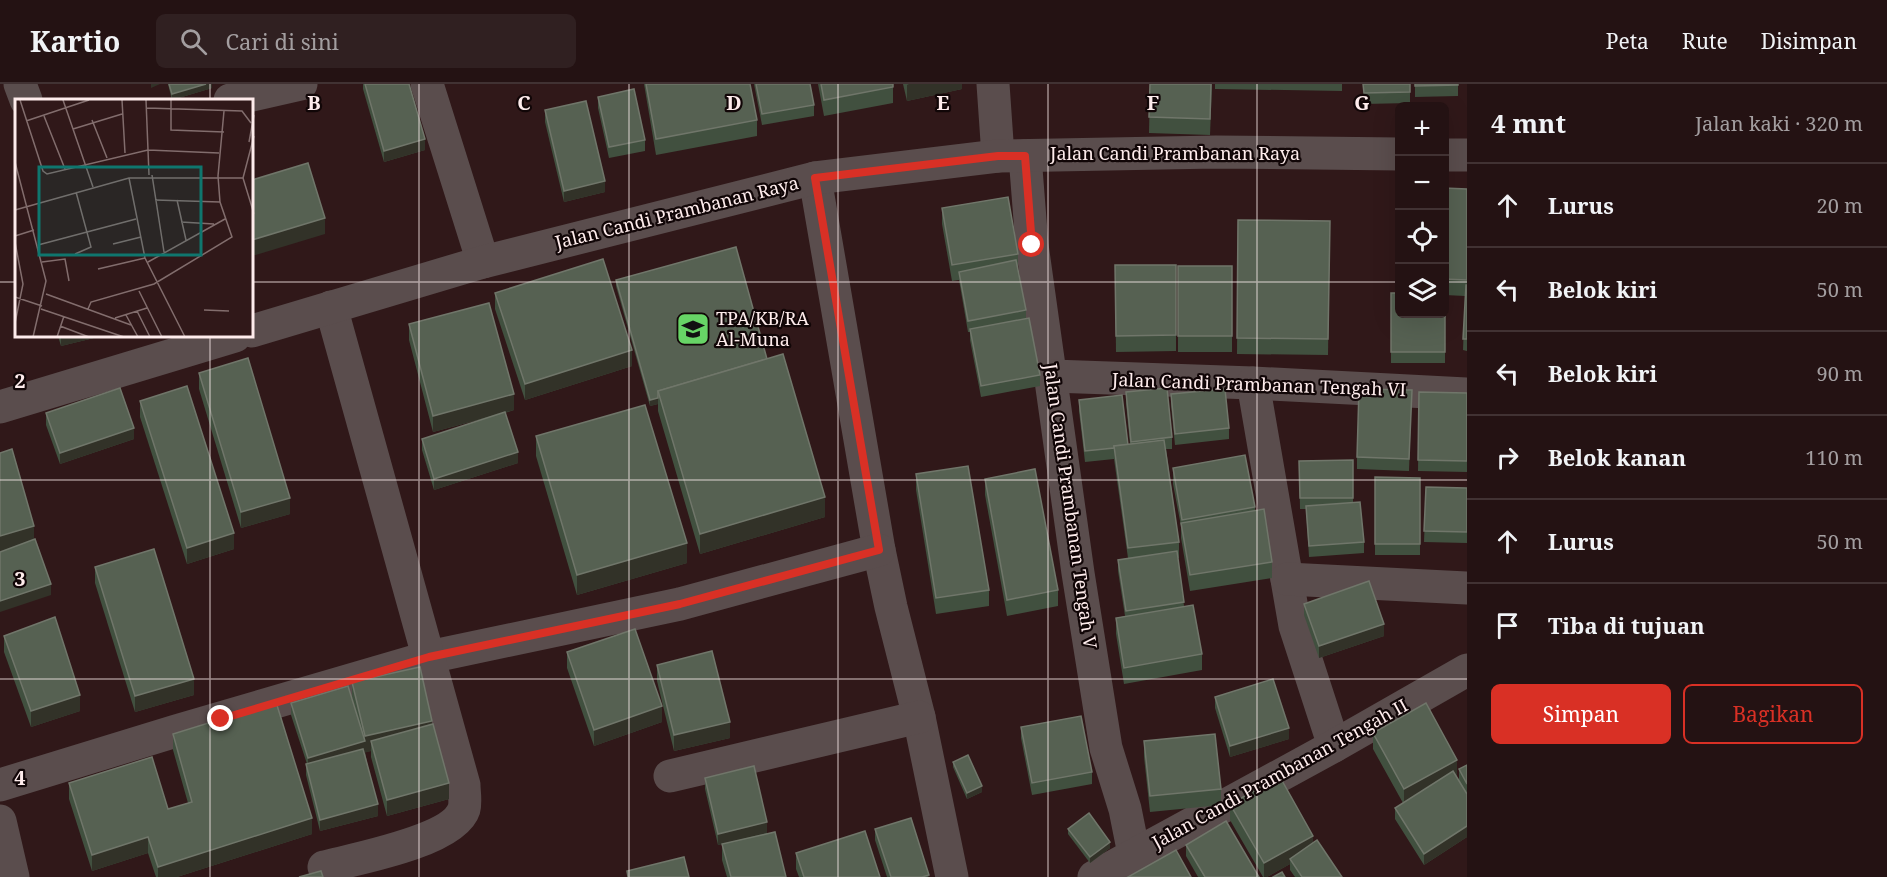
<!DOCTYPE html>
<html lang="id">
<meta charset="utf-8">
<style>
:root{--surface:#241213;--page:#302021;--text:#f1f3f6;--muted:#a39ea0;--line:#413233;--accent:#d93025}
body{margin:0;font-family:"Noto Serif",serif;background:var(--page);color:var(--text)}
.controls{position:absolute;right:18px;top:18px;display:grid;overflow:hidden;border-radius:9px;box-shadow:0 6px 24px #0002}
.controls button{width:54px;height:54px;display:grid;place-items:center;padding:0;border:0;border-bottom:2px solid var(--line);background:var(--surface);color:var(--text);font:30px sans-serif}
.stop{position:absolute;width:18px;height:18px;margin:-14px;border:4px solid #d93025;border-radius:50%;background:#fff}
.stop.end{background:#d93025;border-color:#fff;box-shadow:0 2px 6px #0008}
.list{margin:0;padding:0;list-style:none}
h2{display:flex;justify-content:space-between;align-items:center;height:78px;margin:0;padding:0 24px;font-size:26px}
h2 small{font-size:20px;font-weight:400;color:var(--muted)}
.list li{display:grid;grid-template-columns:39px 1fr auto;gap:18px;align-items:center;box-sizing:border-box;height:84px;padding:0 24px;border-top:2px solid var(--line)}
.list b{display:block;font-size:22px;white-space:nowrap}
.list em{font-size:20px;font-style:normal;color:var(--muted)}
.actions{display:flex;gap:12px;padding:18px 24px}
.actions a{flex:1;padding:14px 0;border:2px solid var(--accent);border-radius:9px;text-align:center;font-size:21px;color:var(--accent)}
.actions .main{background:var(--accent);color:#fff}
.icon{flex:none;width:33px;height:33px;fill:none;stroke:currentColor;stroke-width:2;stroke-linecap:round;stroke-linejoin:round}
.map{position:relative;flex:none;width:1467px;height:793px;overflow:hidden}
header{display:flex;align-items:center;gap:36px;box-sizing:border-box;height:84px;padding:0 30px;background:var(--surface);border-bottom:2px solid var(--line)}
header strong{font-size:28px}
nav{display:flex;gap:33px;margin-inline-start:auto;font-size:21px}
.search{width:420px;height:54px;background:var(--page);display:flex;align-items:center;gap:15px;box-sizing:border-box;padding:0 21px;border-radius:9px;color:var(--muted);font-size:22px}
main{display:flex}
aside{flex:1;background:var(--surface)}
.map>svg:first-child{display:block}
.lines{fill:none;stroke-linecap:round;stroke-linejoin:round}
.minor{stroke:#5a4d4d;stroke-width:33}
.tertiary{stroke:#5a4d4d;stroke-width:33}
.wall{fill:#41503f}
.shaded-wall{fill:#323228}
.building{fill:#566152;stroke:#70766a;stroke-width:1.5}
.route{stroke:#d93025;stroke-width:8}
.grid{fill:none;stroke:#feecec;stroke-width:1.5;stroke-opacity:0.55}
.labels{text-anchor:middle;stroke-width:4.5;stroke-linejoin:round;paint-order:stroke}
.street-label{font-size:18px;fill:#feecec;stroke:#110607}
.poi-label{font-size:18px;fill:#feecec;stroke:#110607;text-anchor:start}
.inset-road{fill:none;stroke:#826d6d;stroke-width:1.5}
.view{fill:#0f766e;fill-opacity:0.15;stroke:#0f766e;stroke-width:3}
.inset-edge{fill:none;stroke:#feecec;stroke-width:3}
.grid-label{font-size:20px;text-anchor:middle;font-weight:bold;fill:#feecec;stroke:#110607;stroke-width:4.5;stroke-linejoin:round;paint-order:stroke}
</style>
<header>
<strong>Kartio</strong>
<div class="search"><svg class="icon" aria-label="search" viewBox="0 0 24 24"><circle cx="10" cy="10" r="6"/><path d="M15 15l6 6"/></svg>Cari di sini</div>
<nav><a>Peta</a><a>Rute</a><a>Disimpan</a></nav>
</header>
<main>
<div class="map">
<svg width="1467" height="793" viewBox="0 0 1467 793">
<rect width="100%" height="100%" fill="#301819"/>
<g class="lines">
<!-- minor -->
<g class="minor">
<polyline points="20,0 26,16"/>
<polyline points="427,0 483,178"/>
<polyline points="993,0 998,72"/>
<polyline points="230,16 301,0"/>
<polyline points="1025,72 1032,161 1078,489 1106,664 1125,725 1134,770"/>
<polyline points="815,94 879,466 891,523 919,633 952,793"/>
<polyline points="1052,292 1253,299 1467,310"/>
<polyline points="1253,299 1295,542 1334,662"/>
<polyline points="1287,495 1467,504"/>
<polyline points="670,692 919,633"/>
<polyline points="0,701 176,647 429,573 680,520 879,466"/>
<polyline points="0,737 13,793"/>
<path d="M 324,783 C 355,775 454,757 464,725 C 466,718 464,708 464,701 L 331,223"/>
<polyline points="1094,793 1334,662 1467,586"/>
</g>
<!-- tertiary -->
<g class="tertiary">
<polyline points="1444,71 1467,71"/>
<polyline points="252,247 483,178 815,94 998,72 1216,68 1400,70"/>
<polyline points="0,323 235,252"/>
</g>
</g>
<!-- wall -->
<g class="wall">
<polygon points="168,0 212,0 212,4 172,16"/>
<polygon points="363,0 409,0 425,66 384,78 363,5"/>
<polygon points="644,0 750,0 757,36 757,52 656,71"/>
<polygon points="754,0 810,0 814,21 814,32 762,41"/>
<polygon points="818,0 893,0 893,19 824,32"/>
<polygon points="903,0 962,0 962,5 907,17"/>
<polygon points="1150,0 1212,0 1210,51 1149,49"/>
<polygon points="1215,0 1342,0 1342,7 1215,5"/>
<polygon points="1363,0 1410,0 1410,19 1364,20"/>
<polygon points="1415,0 1458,0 1458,12 1415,13"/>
<polygon points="598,13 645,56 645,67 609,74 598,24"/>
<polygon points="545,26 605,108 564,118 545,38"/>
<polygon points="1444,104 1467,105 1467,267 1463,266 1465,212 1445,211 1445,279 1391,279 1391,209 1444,230"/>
<polygon points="942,124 1018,170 1018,186 1026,226 1026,235 1040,291 1040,302 981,313 970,256 970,248 968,248 959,196 952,197 942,140"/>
<polygon points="1238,136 1330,137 1328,271 1237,270"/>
<polygon points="1115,181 1176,181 1176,267 1116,268"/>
<rect x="1178" y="182" width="54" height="86"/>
<polygon points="616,196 767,275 825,433 700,470 658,327 658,320 650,322 616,202"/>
<polygon points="495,209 632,282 525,316 495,225"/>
<polygon points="409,240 514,326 505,329 518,379 434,406 422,366 422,355 504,329 433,348 409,256"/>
<polygon points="58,252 98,252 98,253 61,262"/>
<polygon points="199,289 290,430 241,444 199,305"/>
<polygon points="1412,306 1409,387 1357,385 1357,373"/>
<polygon points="1126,308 1172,353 1172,365 1166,365 1179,458 1179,474 1178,474 1184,522 1202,570 1202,586 1124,600 1116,550 1116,534 1125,532 1118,487 1118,476 1128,474 1114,375 1085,378 1079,327 1079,316 1128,361 1130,360 1126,319"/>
<polygon points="1419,308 1467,309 1467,388 1418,387"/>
<polygon points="1171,310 1229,344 1229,355 1175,361 1171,321"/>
<polygon points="140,317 234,465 187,480 140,333"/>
<polygon points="46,329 134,355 60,380 46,341"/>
<polygon points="536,352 687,479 577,511 536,372"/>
<polygon points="1353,376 1353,419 1364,458 1364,469 1309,473 1306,425 1300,425 1299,377"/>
<polygon points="1173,384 1255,423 1255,426 1272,478 1272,494 1190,507 1181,454 1181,442 1173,400"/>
<polygon points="916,390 989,506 989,522 936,530 916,406"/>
<polygon points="1375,393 1420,394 1420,471 1375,471"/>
<polygon points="985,395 1058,506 1058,522 1007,532 985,411"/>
<polygon points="1426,403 1467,404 1467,459 1424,458"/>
<polygon points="95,483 194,611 135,628 95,499"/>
<polygon points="1304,520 1384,552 1319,574 1304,531"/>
<polygon points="4,552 80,627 31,643 4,568"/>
<polygon points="567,568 662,638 594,662 567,584"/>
<polygon points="657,581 730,654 674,667 657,597"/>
<polygon points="352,598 432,641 449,715 387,732 371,673 371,667 365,668 378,732 320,747 306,691 306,680 307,680 291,631 291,619 355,624 352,614"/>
<polygon points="1215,613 1289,655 1230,673 1215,624"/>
<polygon points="1021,643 1092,688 1092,700 1032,711 1021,654"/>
<polygon points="1373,649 1457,692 1456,693 1464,706 1459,696 1459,685 1467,681 1467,753 1424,781 1395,735 1395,724 1403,719 1373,665"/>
<polygon points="173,650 312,750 177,793 156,793 148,769 92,787 69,715 69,699 168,725 188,719 173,666"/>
<polygon points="1144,657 1221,705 1221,721 1150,728 1144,673"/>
<polygon points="953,678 982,708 967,715 953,683"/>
<polygon points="705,694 767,749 786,793 727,793 722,776 722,760 718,761 705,705"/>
<polygon points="1230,720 1313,759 1342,793 1295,793 1290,786 1290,780 1267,793 1263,793 1230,736"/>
<polygon points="875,745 929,793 887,793 875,756"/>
<polygon points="1068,745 1110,764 1090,779 1068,750"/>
<polygon points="1186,761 1259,793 1198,793 1186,772"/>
<polygon points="796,769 880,793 799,793 796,785"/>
</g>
<!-- shaded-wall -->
<g class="shaded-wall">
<polygon points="151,0 160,0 151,4"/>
<polygon points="206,0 212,0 212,4 172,16 172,10"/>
<polygon points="909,0 962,0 962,5 907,17 907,1"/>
<polygon points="425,55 425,66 384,78 384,67"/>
<polygon points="605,97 605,108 564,118 564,107"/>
<polygon points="325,134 325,150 252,172 252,156"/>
<polygon points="61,252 98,252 98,253 61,262"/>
<polygon points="632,266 632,282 525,316 525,300"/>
<polygon points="514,310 514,326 433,348 433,332"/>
<polygon points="658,314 658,320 650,322 650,316"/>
<polygon points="134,344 134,355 60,380 60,369"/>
<polygon points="518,368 518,379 434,406 434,395"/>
<polygon points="825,413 825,433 700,470 700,450"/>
<polygon points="290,414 290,430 241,444 241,428"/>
<polygon points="34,442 34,458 0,468 0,452"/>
<polygon points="234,449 234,465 187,480 187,464"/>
<polygon points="687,459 687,479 577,511 577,491"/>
<polygon points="51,500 51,511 0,528 0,517"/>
<polygon points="1384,540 1384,552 1319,574 1319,562"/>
<polygon points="194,595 194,611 135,628 135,612"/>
<polygon points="80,611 80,627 31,643 31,627"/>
<polygon points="662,622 662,638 594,662 594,646"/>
<polygon points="432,637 432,653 371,657 371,667 308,685 308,674 365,657 365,652"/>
<polygon points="730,638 730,654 674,667 674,651"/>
<polygon points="1289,644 1289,655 1230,673 1230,662"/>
<polygon points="1457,676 1457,692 1404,721 1404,705"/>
<polygon points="449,699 449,715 387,732 387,716"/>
<polygon points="982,702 982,708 967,715 967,709"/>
<polygon points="378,720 378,732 320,747 320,736"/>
<polygon points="312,734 312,750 177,793 158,793 158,783"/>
<polygon points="767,738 767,749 718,761 718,750"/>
<polygon points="1467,742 1467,753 1424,781 1424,770"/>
<polygon points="1313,752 1313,767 1290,775 1290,780 1267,793 1264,793 1264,779"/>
<polygon points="148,753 148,769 92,787 92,771"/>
<polygon points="1110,758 1110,764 1090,779 1090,773"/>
</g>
<!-- building -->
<g class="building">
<polygon points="169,0 206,0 172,10"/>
<polygon points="365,0 409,0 425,55 384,67"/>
<polygon points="646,0 750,0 757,36 656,55"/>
<polygon points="756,0 810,0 814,21 762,30"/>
<polygon points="821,0 893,0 893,3 824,16"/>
<polygon points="1150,0 1211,0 1210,35 1149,33"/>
<polygon points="1363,0 1410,0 1410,8 1364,9"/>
<polygon points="1415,0 1458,0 1458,1 1415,2"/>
<polygon points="634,5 645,56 609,63 598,13"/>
<polygon points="586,17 605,97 564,107 545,26"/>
<polygon points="308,79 325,134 252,156 252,96"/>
<polygon points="1444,104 1467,105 1467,196 1444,195"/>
<polygon points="1008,113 1018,170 952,181 942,124"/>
<polygon points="1238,136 1330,137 1328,255 1237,254"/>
<polygon points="736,163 767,275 658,307 658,314 650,316 616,196"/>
<polygon points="603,175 632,266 525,300 495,209"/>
<polygon points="1016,176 1026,226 968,237 959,188"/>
<polygon points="1115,181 1176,181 1176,251 1116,252"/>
<rect x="1178" y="182" width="54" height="70"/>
<polygon points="1466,201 1467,201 1467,255 1463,255"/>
<polygon points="1391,209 1400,209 1400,230 1444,230 1445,209 1445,268 1391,268"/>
<polygon points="489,219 514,310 433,332 409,240"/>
<polygon points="1029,234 1040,291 981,302 970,245"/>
<polygon points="783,270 825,413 700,450 658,307"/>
<polygon points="248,274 290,414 241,428 199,289"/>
<polygon points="187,302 234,449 187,464 140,317"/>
<polygon points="120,304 134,344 60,369 46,329"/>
<polygon points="1167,304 1172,353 1131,358 1126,308"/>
<polygon points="1225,305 1229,344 1175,350 1171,310"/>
<polygon points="1359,305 1412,306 1409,375 1357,373"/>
<polygon points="1419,308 1467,309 1467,377 1418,376"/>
<polygon points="1122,311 1128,361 1114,362 1114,364 1085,367 1079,316"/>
<polygon points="645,321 687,459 577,491 536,352"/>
<polygon points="505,328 518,368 434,395 422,355"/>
<polygon points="1164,356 1179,458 1128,464 1114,362"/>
<polygon points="12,365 34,442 0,452 0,369"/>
<polygon points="1245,371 1255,423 1182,436 1173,384"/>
<polygon points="1353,376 1353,414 1300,414 1299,377"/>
<polygon points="968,382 989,506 936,514 916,390"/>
<polygon points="1035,385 1058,506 1007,516 985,395"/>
<polygon points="1375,393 1420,394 1420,460 1375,460"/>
<polygon points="1426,403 1467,404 1467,448 1424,447"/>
<polygon points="1360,418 1364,458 1309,462 1306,422"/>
<polygon points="1264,425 1272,478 1190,491 1181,439"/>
<polygon points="35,455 51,500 0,517 0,468"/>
<polygon points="154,465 194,595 135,612 95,483"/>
<polygon points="1177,467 1184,518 1126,527 1118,476"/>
<polygon points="1369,497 1384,540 1319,562 1304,520"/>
<polygon points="1193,521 1202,570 1124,584 1116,534"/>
<polygon points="55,533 80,611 31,627 4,552"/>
<polygon points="635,545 662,622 594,646 567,568"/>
<polygon points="712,567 730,638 674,651 657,581"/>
<polygon points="420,583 432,637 365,652 352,598"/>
<polygon points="1273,595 1289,644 1230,662 1215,613"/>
<polygon points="348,602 365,657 308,674 291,619"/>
<polygon points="276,618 312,734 158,783 148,753 92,771 69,699 152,673 168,725 192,718 173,650"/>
<polygon points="1426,619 1457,676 1404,705 1373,649"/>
<polygon points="1081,632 1092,688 1032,699 1021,643"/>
<polygon points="433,640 449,699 387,716 371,657"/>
<polygon points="1215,650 1221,705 1150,712 1144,657"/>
<polygon points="363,665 378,720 320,736 306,680"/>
<polygon points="968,671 982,702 967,709 953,678"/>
<polygon points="1467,681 1467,700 1459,685"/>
<polygon points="754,682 767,738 718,750 705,694"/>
<polygon points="1453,687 1467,710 1467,742 1424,770 1395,724"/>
<polygon points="1280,693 1313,752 1264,779 1230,720"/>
<polygon points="1089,729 1110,758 1090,773 1068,745"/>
<polygon points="911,734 929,791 922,793 891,793 875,745"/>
<polygon points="1226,737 1259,793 1205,793 1186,761"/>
<polygon points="865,747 880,793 804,793 796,769"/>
<polygon points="775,748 786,793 731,793 722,760"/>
<polygon points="1317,756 1342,793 1302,793 1290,775"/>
<polygon points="1176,766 1191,793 1128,793"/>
<polygon points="684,773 689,793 628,793 627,787"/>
<polygon points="321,787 323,793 299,793"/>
<polygon points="1282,788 1285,793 1273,793"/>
</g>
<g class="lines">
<!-- route -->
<polyline class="route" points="221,635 429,573 680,520 879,466 815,94 998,72 1025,72 1032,161"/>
</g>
<!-- grid -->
<path class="grid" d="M 210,0 L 210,16M 419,0 L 419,793M 629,0 L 629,793M 838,0 L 838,793M 1048,0 L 1048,793M 1257,0 L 1257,793M 0,198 L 16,198M 252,198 L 1400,198M 1444,198 L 1467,198M 210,252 L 210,793M 0,396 L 1467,396M 0,595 L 1467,595"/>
<!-- icons -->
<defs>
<g id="school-square" transform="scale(1.725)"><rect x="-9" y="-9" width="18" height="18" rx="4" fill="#67d466" stroke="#110607"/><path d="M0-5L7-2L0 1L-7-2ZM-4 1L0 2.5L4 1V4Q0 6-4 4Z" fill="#111"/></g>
</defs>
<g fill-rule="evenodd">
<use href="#school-square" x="693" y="245"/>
</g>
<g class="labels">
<!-- street labels -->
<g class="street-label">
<text x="1175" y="76">Jalan Candi Prambanan Raya</text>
<text transform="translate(677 129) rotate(-14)" y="6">Jalan Candi Prambanan Raya</text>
<text transform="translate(1259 301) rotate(2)" y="6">Jalan Candi Prambanan Tengah VI</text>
<text transform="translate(1070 422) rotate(82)" y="6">Jalan Candi Prambanan Tengah V</text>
<text transform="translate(1280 690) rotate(-29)" y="6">Jalan Candi Prambanan Tengah II</text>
</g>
<!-- poi labels -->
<g class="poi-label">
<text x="716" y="241">TPA/KB/RA<tspan x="716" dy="21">Al-Muna</tspan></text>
</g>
</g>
<!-- overview -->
<g transform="translate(15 15)">
<rect width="238" height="238" fill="#301819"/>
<path class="inset-road" d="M 5,1 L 28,72 L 32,75 L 133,51 L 204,54M 48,1 L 78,88M 107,1 L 110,54M 131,1 L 134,76M 156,1 L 156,31 L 209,33M 132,9 L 227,12 L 236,24M 29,17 L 50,70M 77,21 L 92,59M 11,22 L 74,1M 58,30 L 107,15M 239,37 L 228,79 L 239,115M 234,43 L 239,16M 0,63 L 31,182 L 18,238M 137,76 L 149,153M 114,79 L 130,159 L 170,238M 140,101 L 205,103M 162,101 L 171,141M 0,111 L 114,79 L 228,79M 166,123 L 199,125M 0,137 L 19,131M 0,143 L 8,185 L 0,224M 98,145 L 126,138M 23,146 L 121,120M 60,155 L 76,148 L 61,93M 27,163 L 50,160 L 54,182M 133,163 L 210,120M 83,170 L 130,159M 124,192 L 147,238M 31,195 L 116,226M 0,198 L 27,207M 26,210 L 109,238M 73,210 L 76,203 L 139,185 L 217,138 L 205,103 L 203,77 L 209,12M 189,211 L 214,212M 122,212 L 135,238M 111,216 L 123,238M 100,219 L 132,209M 45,227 L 74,238M 42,238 L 49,217"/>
<path class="view" d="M 24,68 L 186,68 L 186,156 L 24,156 Z"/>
<rect width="238" height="238" class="inset-edge"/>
</g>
<g class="grid-label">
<text x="314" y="26">B</text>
<text x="524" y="26">C</text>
<text x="734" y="26">D</text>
<text x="943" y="26">E</text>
<text x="1153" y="26">F</text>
<text x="1362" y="26">G</text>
<text x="20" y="304">2</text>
<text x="20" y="502">3</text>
<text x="20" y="701">4</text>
</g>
</svg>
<div class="controls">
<button>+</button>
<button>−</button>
<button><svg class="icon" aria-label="locate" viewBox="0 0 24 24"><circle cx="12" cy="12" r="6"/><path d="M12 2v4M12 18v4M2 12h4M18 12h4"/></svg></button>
<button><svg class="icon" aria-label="layers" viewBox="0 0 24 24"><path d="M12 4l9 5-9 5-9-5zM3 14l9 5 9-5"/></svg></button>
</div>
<div class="stop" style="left:1032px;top:161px"></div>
<div class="stop end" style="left:221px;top:635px"></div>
</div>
<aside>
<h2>4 mnt<small>Jalan kaki · 320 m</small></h2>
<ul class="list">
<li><svg class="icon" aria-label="ahead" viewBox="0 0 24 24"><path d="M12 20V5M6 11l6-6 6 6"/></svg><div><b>Lurus</b></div><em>20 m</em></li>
<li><svg class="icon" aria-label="left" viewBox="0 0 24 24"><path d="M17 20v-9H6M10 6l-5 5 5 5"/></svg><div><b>Belok kiri</b></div><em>50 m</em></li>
<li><svg class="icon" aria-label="left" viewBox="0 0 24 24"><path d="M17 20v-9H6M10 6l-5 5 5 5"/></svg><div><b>Belok kiri</b></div><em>90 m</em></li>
<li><svg class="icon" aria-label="right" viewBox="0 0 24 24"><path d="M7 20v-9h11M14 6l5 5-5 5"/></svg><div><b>Belok kanan</b></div><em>110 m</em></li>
<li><svg class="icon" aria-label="ahead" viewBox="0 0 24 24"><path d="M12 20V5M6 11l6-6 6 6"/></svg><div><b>Lurus</b></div><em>50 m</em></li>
<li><svg class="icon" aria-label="arrive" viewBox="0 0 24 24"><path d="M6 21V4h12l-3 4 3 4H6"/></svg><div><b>Tiba di tujuan</b></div></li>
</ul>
<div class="actions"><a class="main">Simpan</a><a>Bagikan</a></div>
</aside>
</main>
